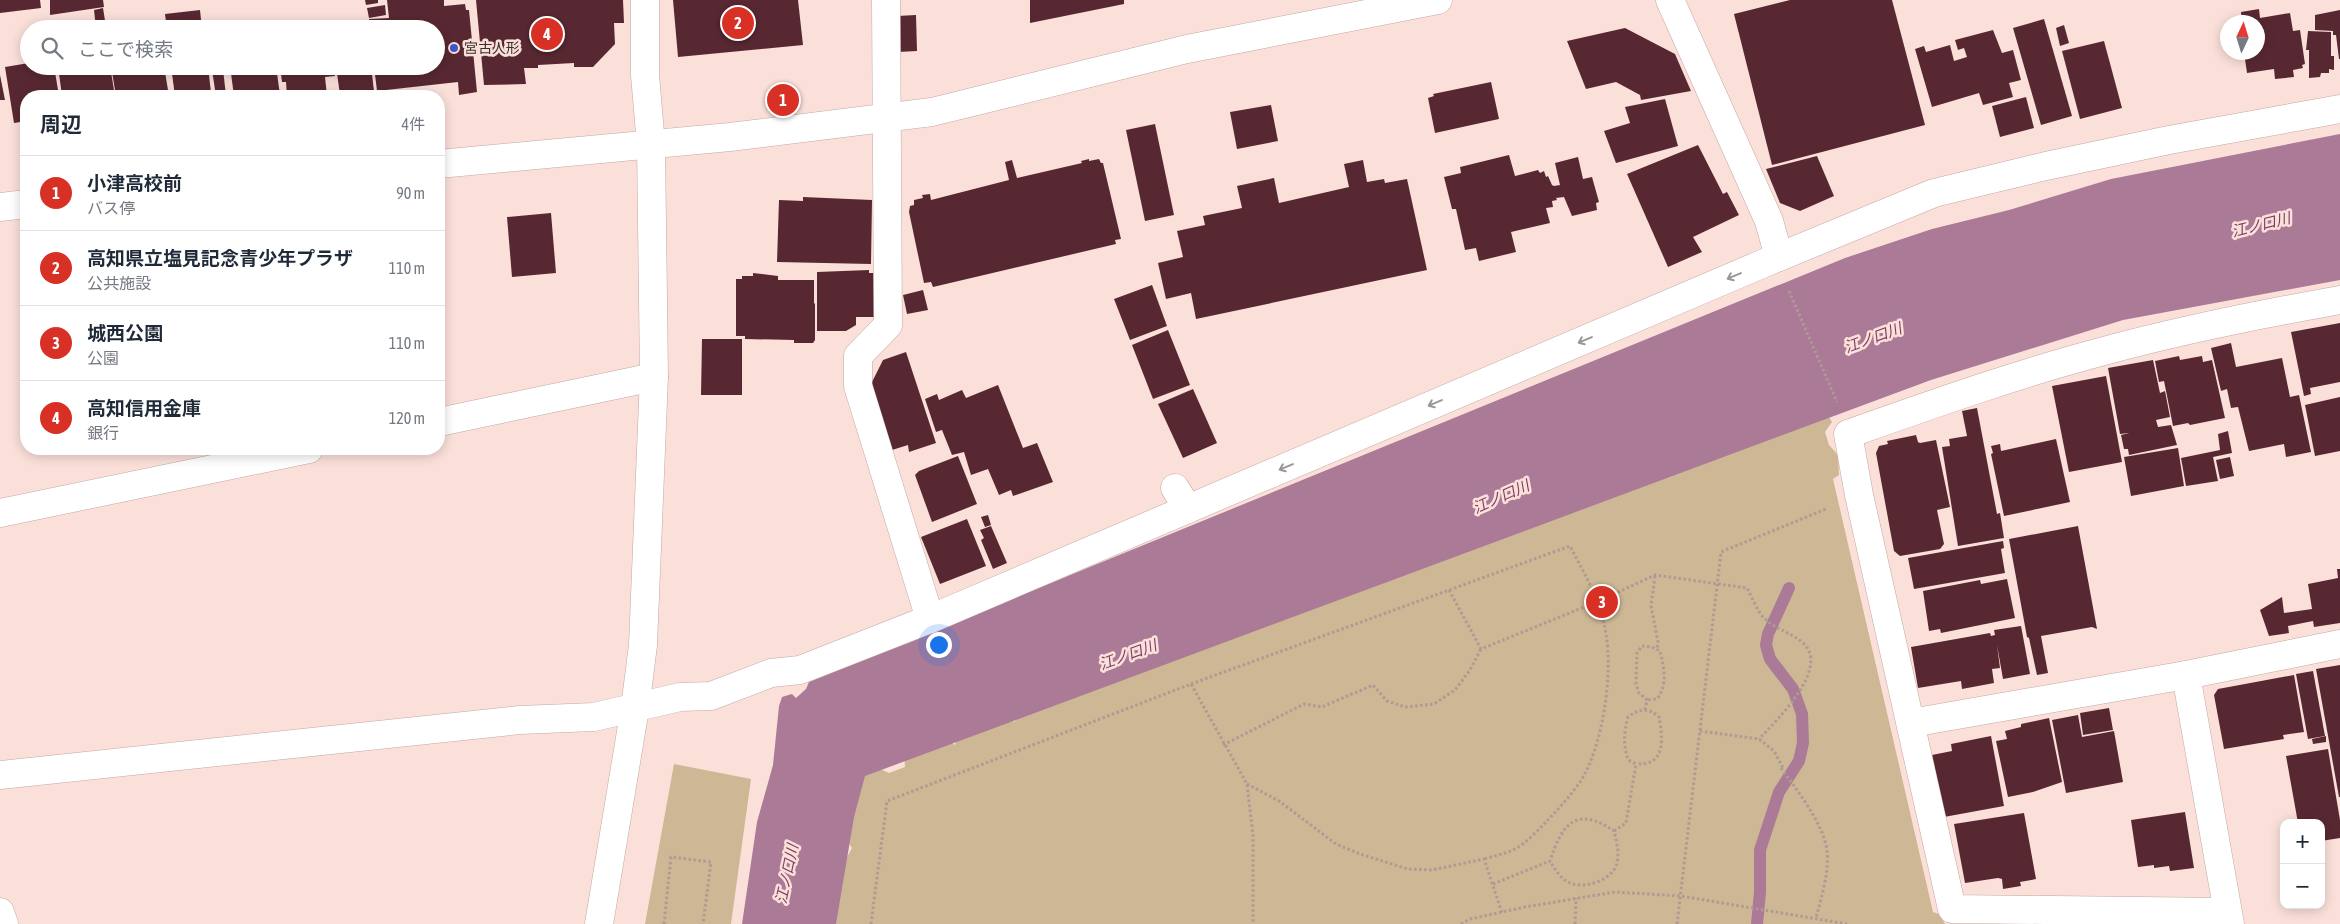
<!DOCTYPE html>
<html lang="ja">
<meta charset="utf-8">
<style>
:root{--surface:#fff;--page:#f6f6f7;--text:#1f2937;--muted:#747a83;--line:#e0e1e3;--accent:#d93025}
body{margin:0;font-family:"Asap Condensed","Noto Sans JP",sans-serif;background:var(--page);color:var(--text)}
.controls{position:absolute;right:15px;bottom:15px;display:grid;overflow:hidden;border-radius:10px;box-shadow:0 2px 12px #0003}
.controls button{width:45px;height:45px;display:grid;place-items:center;padding:0;border:0;border-bottom:1px solid var(--line);background:var(--surface);color:var(--text);font:25px sans-serif}
.compass{position:absolute;left:2220px;top:15px;width:45px;height:45px;border-radius:50%;background:var(--surface);box-shadow:0 2px 12px #0003;rotate:4deg}
.you{position:absolute;left:938px;top:644px;width:18px;height:18px;margin:-12px;border:4px solid #fff;border-radius:50%;background:#1a73e8;box-shadow:0 0 0 8px #1a73e833}
.badge{display:grid;place-items:center;width:32px;height:32px;border-radius:50%;background:var(--accent);color:#fff;font-size:16px;font-weight:700}
.pin{position:absolute;translate:-50% -50%;border:2px solid #fff;box-shadow:0 1px 5px #0006}
.list{margin:0;padding:0;list-style:none}
h2{display:flex;justify-content:space-between;align-items:center;height:65px;margin:0;padding:0 20px;font-size:21px}
h2 small{font-size:16px;font-weight:400;color:var(--muted)}
.list li{display:grid;grid-template-columns:32px 1fr auto;gap:15px;align-items:center;box-sizing:border-box;height:75px;padding:0 20px;border-top:1px solid var(--line)}
.list b{display:block;font-size:19px;white-space:nowrap}
.list p{margin:0;font-size:16px;white-space:nowrap;color:var(--muted)}
.list em{font-size:16px;font-style:normal;color:var(--muted)}
.icon{flex:none;width:28px;height:28px;fill:none;stroke:currentColor;stroke-width:2;stroke-linecap:round;stroke-linejoin:round}
.map{position:relative;flex:none;width:2340px;height:924px;overflow:hidden}
.search{position:absolute;background:var(--surface);box-shadow:0 2px 12px #0003;left:20px;top:20px;width:425px;height:55px;display:flex;align-items:center;gap:12px;box-sizing:border-box;padding:0 18px;border-radius:28px;color:var(--muted);font-size:19px}
.panel{position:absolute;background:var(--surface);box-shadow:0 2px 12px #0003;left:20px;top:90px;width:425px;height:365px;border-radius:20px}
.map>svg:first-child{display:block}
.green{fill:#cdb794}
.water{fill:#ab7a97}
.lines{fill:none;stroke-linecap:round;stroke-linejoin:round}
.stream{stroke:#ab7a97;stroke-width:12}
.building{fill:#582832}
.minor-casing{stroke:#c2a8a3;stroke-width:29}
.path{stroke:#ae9a95;stroke-width:3;stroke-dasharray:2.5 2.5;stroke-linecap:butt}
.minor{stroke:#fff;stroke-width:28}
.oneway{stroke:#9c9696}
.poi-dot{fill:#4056c9;stroke:#fbe0da;stroke-width:2}
.labels{text-anchor:middle;stroke-width:5;stroke-linejoin:round;paint-order:stroke}
.poi-label{font-size:14px;fill:#382e2c;stroke:#fbe0da;text-anchor:start}
.water-label{font-size:15px;font-style:italic;fill:#7c3c65;stroke:#fbe0da}
</style>
<div class="map">
<svg width="2340" height="924" viewBox="0 0 2340 924">
<rect width="100%" height="100%" fill="#fbe0da"/>
<!-- green -->
<g class="green">
<polygon points="1824,409 1832,422 1825,432 1829,445 1838,455 1839,475 1833,479 1933,912 1939,914 1945,924 832,924 840,870 852,848 840,830 840,791 876,767 889,773 905,767 904,754 946,739 955,745 959,731 1004,718 1015,722 1016,706"/>
<polygon points="674,764 751,779 731,924 645,924"/>
</g>
<!-- water -->
<polygon class="water" points="2340,134 2340,280 2123,320 1931,380 865,776 854,817 836,924 742,924 757,822 773,765 779,706 782,697 792,694 796,698 806,689 809,682 1845,258 1932,229 2009,210 2111,179"/>
<g class="lines">
<!-- stream -->
<polyline class="stream" points="1757,924 1760,892 1760,850 1779,792 1799,761 1803,743 1802,714 1793,689 1770,659 1766,645 1768,634 1789,588"/>
</g>
<!-- building -->
<g class="building">
<polygon points="0,0 40,0 41,8 0,13"/>
<polygon points="50,0 103,0 104,7 50,15"/>
<polygon points="365,0 378,0 378,3 366,5"/>
<polygon points="387,0 444,0 444,6 465,4 466,10 469,10 477,92 459,95 458,82 377,91 374,66 436,66 436,29 370,29 369,19 389,18"/>
<polygon points="476,0 623,0 624,23 614,23 615,44 593,67 574,67 574,63 538,65 538,68 524,68 526,84 484,85"/>
<polygon points="673,0 798,0 803,45 678,57"/>
<polygon points="1030,0 1124,0 1124,4 1030,23"/>
<polygon points="1790,0 1892,0 1925,125 1772,165 1734,14"/>
<polygon points="385,5 386,15 369,18 367,8"/>
<polygon points="103,8 106,27 96,28 94,10"/>
<polygon points="2259,9 2260,18 2290,13 2293,31 2300,30 2305,64 2302,65 2303,68 2293,70 2294,77 2275,79 2274,69 2247,73 2244,52 2258,52 2258,22 2240,22 2242,20 2241,12"/>
<polygon points="200,10 202,29 167,29 165,14"/>
<polygon points="2340,10 2340,59 2339,59 2336,35 2333,35 2333,31 2315,30 2315,15"/>
<polygon points="916,15 917,51 898,52 897,16"/>
<polygon points="2044,19 2072,116 2041,125 2013,28"/>
<polygon points="304,20 304,26 327,23 328,29 278,29 277,25"/>
<polygon points="366,20 367,29 332,29 331,24"/>
<polygon points="2064,25 2069,43 2060,46 2056,28"/>
<polygon points="1625,28 1675,54 1691,91 1641,100 1640,95 1616,82 1586,89 1567,41"/>
<polygon points="1993,30 2002,53 2013,50 2021,80 2009,83 2013,97 1983,105 1979,93 1932,107 1915,49 1924,46 1926,52 1950,45 1954,61 1967,57 1964,48 1958,50 1955,40"/>
<polygon points="2308,31 2331,32 2331,56 2334,56 2334,70 2329,69 2329,73 2321,73 2320,77 2309,78 2309,50 2306,50"/>
<polygon points="2104,41 2122,108 2080,119 2062,51"/>
<polygon points="29,63 29,66 54,66 59,96 26,96 26,121 14,123 5,67"/>
<polygon points="58,66 110,66 115,96 62,96"/>
<polygon points="111,66 164,66 169,96 116,96"/>
<polygon points="171,66 208,66 211,93 175,96"/>
<polygon points="230,66 276,66 280,95 283,94 283,96 234,96"/>
<polygon points="280,66 334,66 335,76 325,77 327,96 287,96 286,82 282,82"/>
<polygon points="336,66 371,66 374,91 340,95"/>
<polygon points="223,69 226,96 216,96 212,70"/>
<polygon points="0,75 5,100 0,100"/>
<polygon points="1491,82 1499,119 1435,133 1428,98 1434,96 1433,94"/>
<polygon points="2026,97 2034,128 2000,137 1992,106"/>
<polygon points="1665,99 1678,146 1616,163 1604,131 1630,123 1625,107"/>
<polygon points="1271,105 1278,141 1237,149 1230,112"/>
<polygon points="1155,124 1174,215 1145,221 1126,130"/>
<polygon points="1698,145 1723,194 1727,192 1739,215 1693,237 1702,252 1668,267 1627,174"/>
<polygon points="1509,155 1515,176 1538,170 1540,173 1544,171 1546,177 1548,176 1552,185 1554,186 1560,185 1555,163 1578,157 1583,179 1592,177 1599,202 1596,203 1597,210 1572,216 1564,197 1556,198 1557,200 1552,201 1553,207 1546,208 1550,223 1511,232 1516,252 1479,261 1476,248 1465,250 1456,209 1452,209 1444,177 1461,173 1460,167"/>
<polygon points="1817,156 1834,196 1800,211 1780,203 1766,169"/>
<polygon points="1089,159 1089,161 1099,159 1101,163 1103,163 1121,239 1115,240 1116,244 933,287 931,282 924,283 909,212 910,206 914,205 914,200 923,198 922,195 930,194 931,200 1009,180 1005,162 1012,160 1017,178 1082,163 1081,161"/>
<polygon points="1363,160 1367,182 1384,179 1385,183 1407,179 1427,270 1196,319 1191,293 1166,299 1158,263 1183,257 1177,231 1205,225 1203,216 1242,208 1237,186 1274,178 1279,203 1349,187 1344,164"/>
<polygon points="803,197 872,200 871,264 777,262 779,200 803,201"/>
<polygon points="551,213 556,273 512,277 507,217"/>
<polygon points="869,270 869,273 874,273 874,317 856,317 856,325 846,331 817,331 817,272"/>
<polygon points="753,273 778,276 778,280 814,280 814,304 815,303 815,340 813,343 794,343 794,340 745,339 745,336 736,336 736,279 742,279 742,276 753,276"/>
<polygon points="1152,285 1167,326 1130,340 1114,299"/>
<polygon points="923,290 928,310 907,314 903,295"/>
<polygon points="2340,323 2340,382 2310,388 2311,394 2304,396 2291,332"/>
<polygon points="1168,330 1190,385 1153,399 1132,345"/>
<polygon points="702,339 742,339 742,395 701,395"/>
<polygon points="2231,343 2236,367 2282,358 2290,397 2299,395 2311,452 2286,457 2284,444 2249,451 2238,407 2231,408 2227,389 2221,391 2211,348"/>
<polygon points="906,352 936,443 909,452 908,445 892,450 870,386 883,360"/>
<polygon points="2179,356 2180,360 2202,356 2203,362 2212,360 2225,418 2190,425 2188,423 2173,426 2164,381 2159,382 2155,361"/>
<polygon points="2153,360 2160,393 2165,391 2170,417 2156,420 2158,427 2171,425 2177,445 2129,455 2128,449 2124,449 2121,435 2129,433 2120,434 2108,368"/>
<polygon points="2106,376 2122,462 2069,472 2052,386"/>
<polygon points="998,385 1023,448 1037,443 1053,482 1013,496 1011,490 999,495 988,469 971,475 964,452 952,455 942,430 936,432 925,399 937,394 939,400 962,390 966,398"/>
<polygon points="1193,389 1217,443 1183,458 1158,404"/>
<polygon points="2340,397 2340,451 2315,456 2305,405"/>
<polygon points="1977,408 1997,514 2000,513 2004,538 1958,546 1942,447 1950,446 1949,439 1967,436 1962,411"/>
<polygon points="2228,431 2232,453 2213,457 2218,481 2186,486 2181,458 2220,450 2218,434"/>
<polygon points="1916,435 1918,442 1920,443 1936,440 1950,507 1937,510 1944,544 1940,549 1900,556 1894,551 1876,453 1879,446 1888,444 1887,441"/>
<polygon points="2056,439 2070,502 2004,516 1991,454 1993,453 1991,446 2000,444 2001,451"/>
<polygon points="2178,448 2184,486 2131,496 2124,457"/>
<polygon points="958,456 977,504 932,522 915,475 919,471"/>
<polygon points="2230,457 2234,476 2220,479 2216,460"/>
<polygon points="988,515 991,525 985,527 981,517"/>
<polygon points="967,519 986,566 940,584 921,537"/>
<polygon points="991,526 1007,563 993,569 981,540 984,538 980,530"/>
<polygon points="2078,526 2097,629 2092,627 2041,636 2048,673 2037,675 2029,638 2027,637 2009,539"/>
<polygon points="2003,541 2004,548 2001,549 2005,573 1914,589 1908,558"/>
<polygon points="2337,569 2340,569 2340,623 2314,627 2313,621 2288,626 2289,633 2269,636 2260,610 2282,597 2284,613 2312,609 2308,584 2338,578"/>
<polygon points="2007,579 2015,618 1941,633 1940,629 1929,631 1923,591 1980,580 1981,584"/>
<polygon points="2021,626 2030,674 2003,679 1997,645 2000,668 1992,669 1994,683 1962,689 1961,681 1918,688 1911,647 1990,633 1991,636 1995,635 1994,630"/>
<polygon points="2340,665 2340,797 2339,797 2316,669"/>
<polygon points="2313,671 2325,736 2308,739 2296,674"/>
<polygon points="2294,675 2304,732 2283,735 2284,739 2224,749 2214,695 2218,689"/>
<polygon points="2109,708 2113,730 2083,735 2080,713"/>
<polygon points="2078,715 2082,737 2114,731 2123,782 2066,793 2052,720"/>
<polygon points="2049,718 2062,782 2033,792 2008,797 1996,741 2007,739 2005,731 2021,727 2021,724"/>
<polygon points="1991,736 2004,806 1944,817 1932,755 1952,751 1951,744"/>
<polygon points="2326,736 2326,742 2313,744 2312,739"/>
<polygon points="2328,749 2340,820 2340,838 2321,841 2321,823 2298,823 2286,756"/>
<polygon points="2185,812 2194,868 2170,871 2169,866 2154,868 2154,865 2138,867 2131,820"/>
<polygon points="2024,813 2036,879 2020,882 2021,886 2003,889 2002,879 1998,878 1965,883 1954,824"/>
</g>
<g class="lines">
<!-- minor casing -->
<g class="minor-casing">
<g id="minor">
<polyline points="886,0 888,325 858,356 858,386 930,619"/>
<polyline points="1670,0 1769,221 1779,257"/>
<polyline points="439,164 730,137 932,112 1187,49 1438,0"/>
<polyline points="0,207 26,204"/>
<polyline points="439,422 654,377"/>
<polyline points="1175,488 1188,509"/>
<polyline points="0,513 309,449"/>
<polyline points="2186,675 2230,924"/>
<polyline points="1911,723 2186,675 2340,644"/>
<polyline points="0,775 520,720 594,717 680,697 711,696 771,673 800,670 930,619 1762,264 1934,193 2046,166 2169,140 2340,109"/>
<polyline points="0,912 4,924"/>
<path d="M 2227,912 L 1952,909 L 1859,495 L 1848,434 C 1933,404 2017,374 2104,351 C 2181,330 2261,314 2340,300"/>
<polyline points="599,924 635,708 643,645 654,377 651,145 645,75 645,0"/>
</g>
</g>
<!-- path -->
<g class="path">
<polyline points="1789,291 1837,402"/>
<polyline points="1655,576 1651,606 1658,642 1657,649"/>
<path d="M 1449,590 L 1481,649 L 1599,601 L 1655,575 L 1747,588 C 1752,597 1757,611 1764,618 C 1775,629 1792,633 1803,643 C 1831,668 1776,721 1759,739"/>
<path d="M 1191,684 L 1570,546 C 1585,575 1601,601 1606,634 C 1613,674 1603,747 1580,782 C 1571,795 1559,808 1548,820 C 1538,830 1526,844 1513,850 C 1504,854 1494,856 1484,859"/>
<path d="M 1645,710 L 1647,700 L 1639,693 L 1636,684 L 1637,653 L 1642,646 L 1652,647 L 1660,651 C 1664,667 1668,685 1657,699 L 1647,700"/>
<polyline points="1700,731 1759,739 1774,751 1783,768"/>
<polyline points="1223,745 1304,704 1322,707 1373,685 1387,701 1405,707 1434,704 1455,690 1470,670 1481,649"/>
<path d="M 1781,768 C 1795,787 1817,816 1824,838 C 1833,863 1822,894 1816,918"/>
<polyline points="1247,784 1279,801 1336,844 1360,854 1408,869 1432,870 1484,859 1502,913"/>
<path d="M 1614,831 L 1626,823 L 1636,764 L 1628,760 C 1623,744 1624,732 1628,717 C 1639,709 1648,707 1659,717 C 1663,739 1666,766 1636,764"/>
<path d="M 1493,884 L 1550,861 C 1562,824 1576,805 1614,831 C 1617,842 1620,856 1616,866 C 1610,881 1582,890 1568,882 C 1560,878 1555,869 1550,861"/>
<polyline points="664,924 671,857 711,862 703,924"/>
<polyline points="871,924 887,801 1191,684 1247,784 1253,835 1253,924"/>
<polyline points="1461,924 1470,919 1525,907 1615,892 1681,896 1847,924"/>
<polyline points="1575,924 1576,898"/>
<polyline points="1677,924 1721,552 1826,509"/>
</g>
<!-- minor -->
<use href="#minor" class="minor"/>
</g>
<!-- one-way arrows -->
<defs><path id="oneway-shaft" d="M-6 0H5M1.5-3L5.5 0L1.5 3" fill="none" stroke-width="1.6" stroke-linecap="round" stroke-linejoin="round" transform="scale(1.25)"/></defs>
<g class="oneway">
<use href="#oneway-shaft" transform="translate(1734 276) rotate(157)"/>
<use href="#oneway-shaft" transform="translate(1585 340) rotate(157)"/>
<use href="#oneway-shaft" transform="translate(1435 403) rotate(157)"/>
<use href="#oneway-shaft" transform="translate(1286 467) rotate(157)"/>
</g>
<!-- markers -->
<circle class="poi-dot" cx="454" cy="48" r="5"/>
<g class="labels">
<!-- poi labels -->
<g class="poi-label">
<text x="464" y="53">宮古人形</text>
</g>
<!-- water labels -->
<g class="water-label">
<text transform="translate(2261 225) rotate(-14)" y="5">江ノ口川</text>
<text transform="translate(1873 338) rotate(-20)" y="5">江ノ口川</text>
<text transform="translate(1501 497) rotate(-24)" y="5">江ノ口川</text>
<text transform="translate(1128 655) rotate(-20)" y="5">江ノ口川</text>
<text transform="translate(787 874) rotate(-78)" y="5">江ノ口川</text>
</g>
</g>
</svg>
<div class="controls">
<button>+</button>
<button>−</button>
</div>
<svg class="compass" viewBox="-18 -18 36 36"><path d="M0-13l5 13h-10z" fill="#e53935"/><path d="M0 13l5-13h-10z" fill="#747a83"/></svg>
<div class="you"></div>
<div class="pin badge" style="left:783px;top:100px">1</div>
<div class="pin badge" style="left:738px;top:23px">2</div>
<div class="pin badge" style="left:1602px;top:602px">3</div>
<div class="pin badge" style="left:547px;top:34px">4</div>
<div class="search"><svg class="icon" aria-label="search" viewBox="0 0 24 24"><circle cx="10" cy="10" r="6"/><path d="M15 15l6 6"/></svg>ここで検索</div>
<section class="panel">
<h2>周辺<small>4件</small></h2>
<ul class="list">
<li><span class="badge">1</span><div><b>小津高校前</b><p>バス停</p></div><em>90 m</em></li>
<li><span class="badge">2</span><div><b>高知県立塩見記念青少年プラザ</b><p>公共施設</p></div><em>110 m</em></li>
<li><span class="badge">3</span><div><b>城西公園</b><p>公園</p></div><em>110 m</em></li>
<li><span class="badge">4</span><div><b>高知信用金庫</b><p>銀行</p></div><em>120 m</em></li>
</ul>
</section>
</div>
